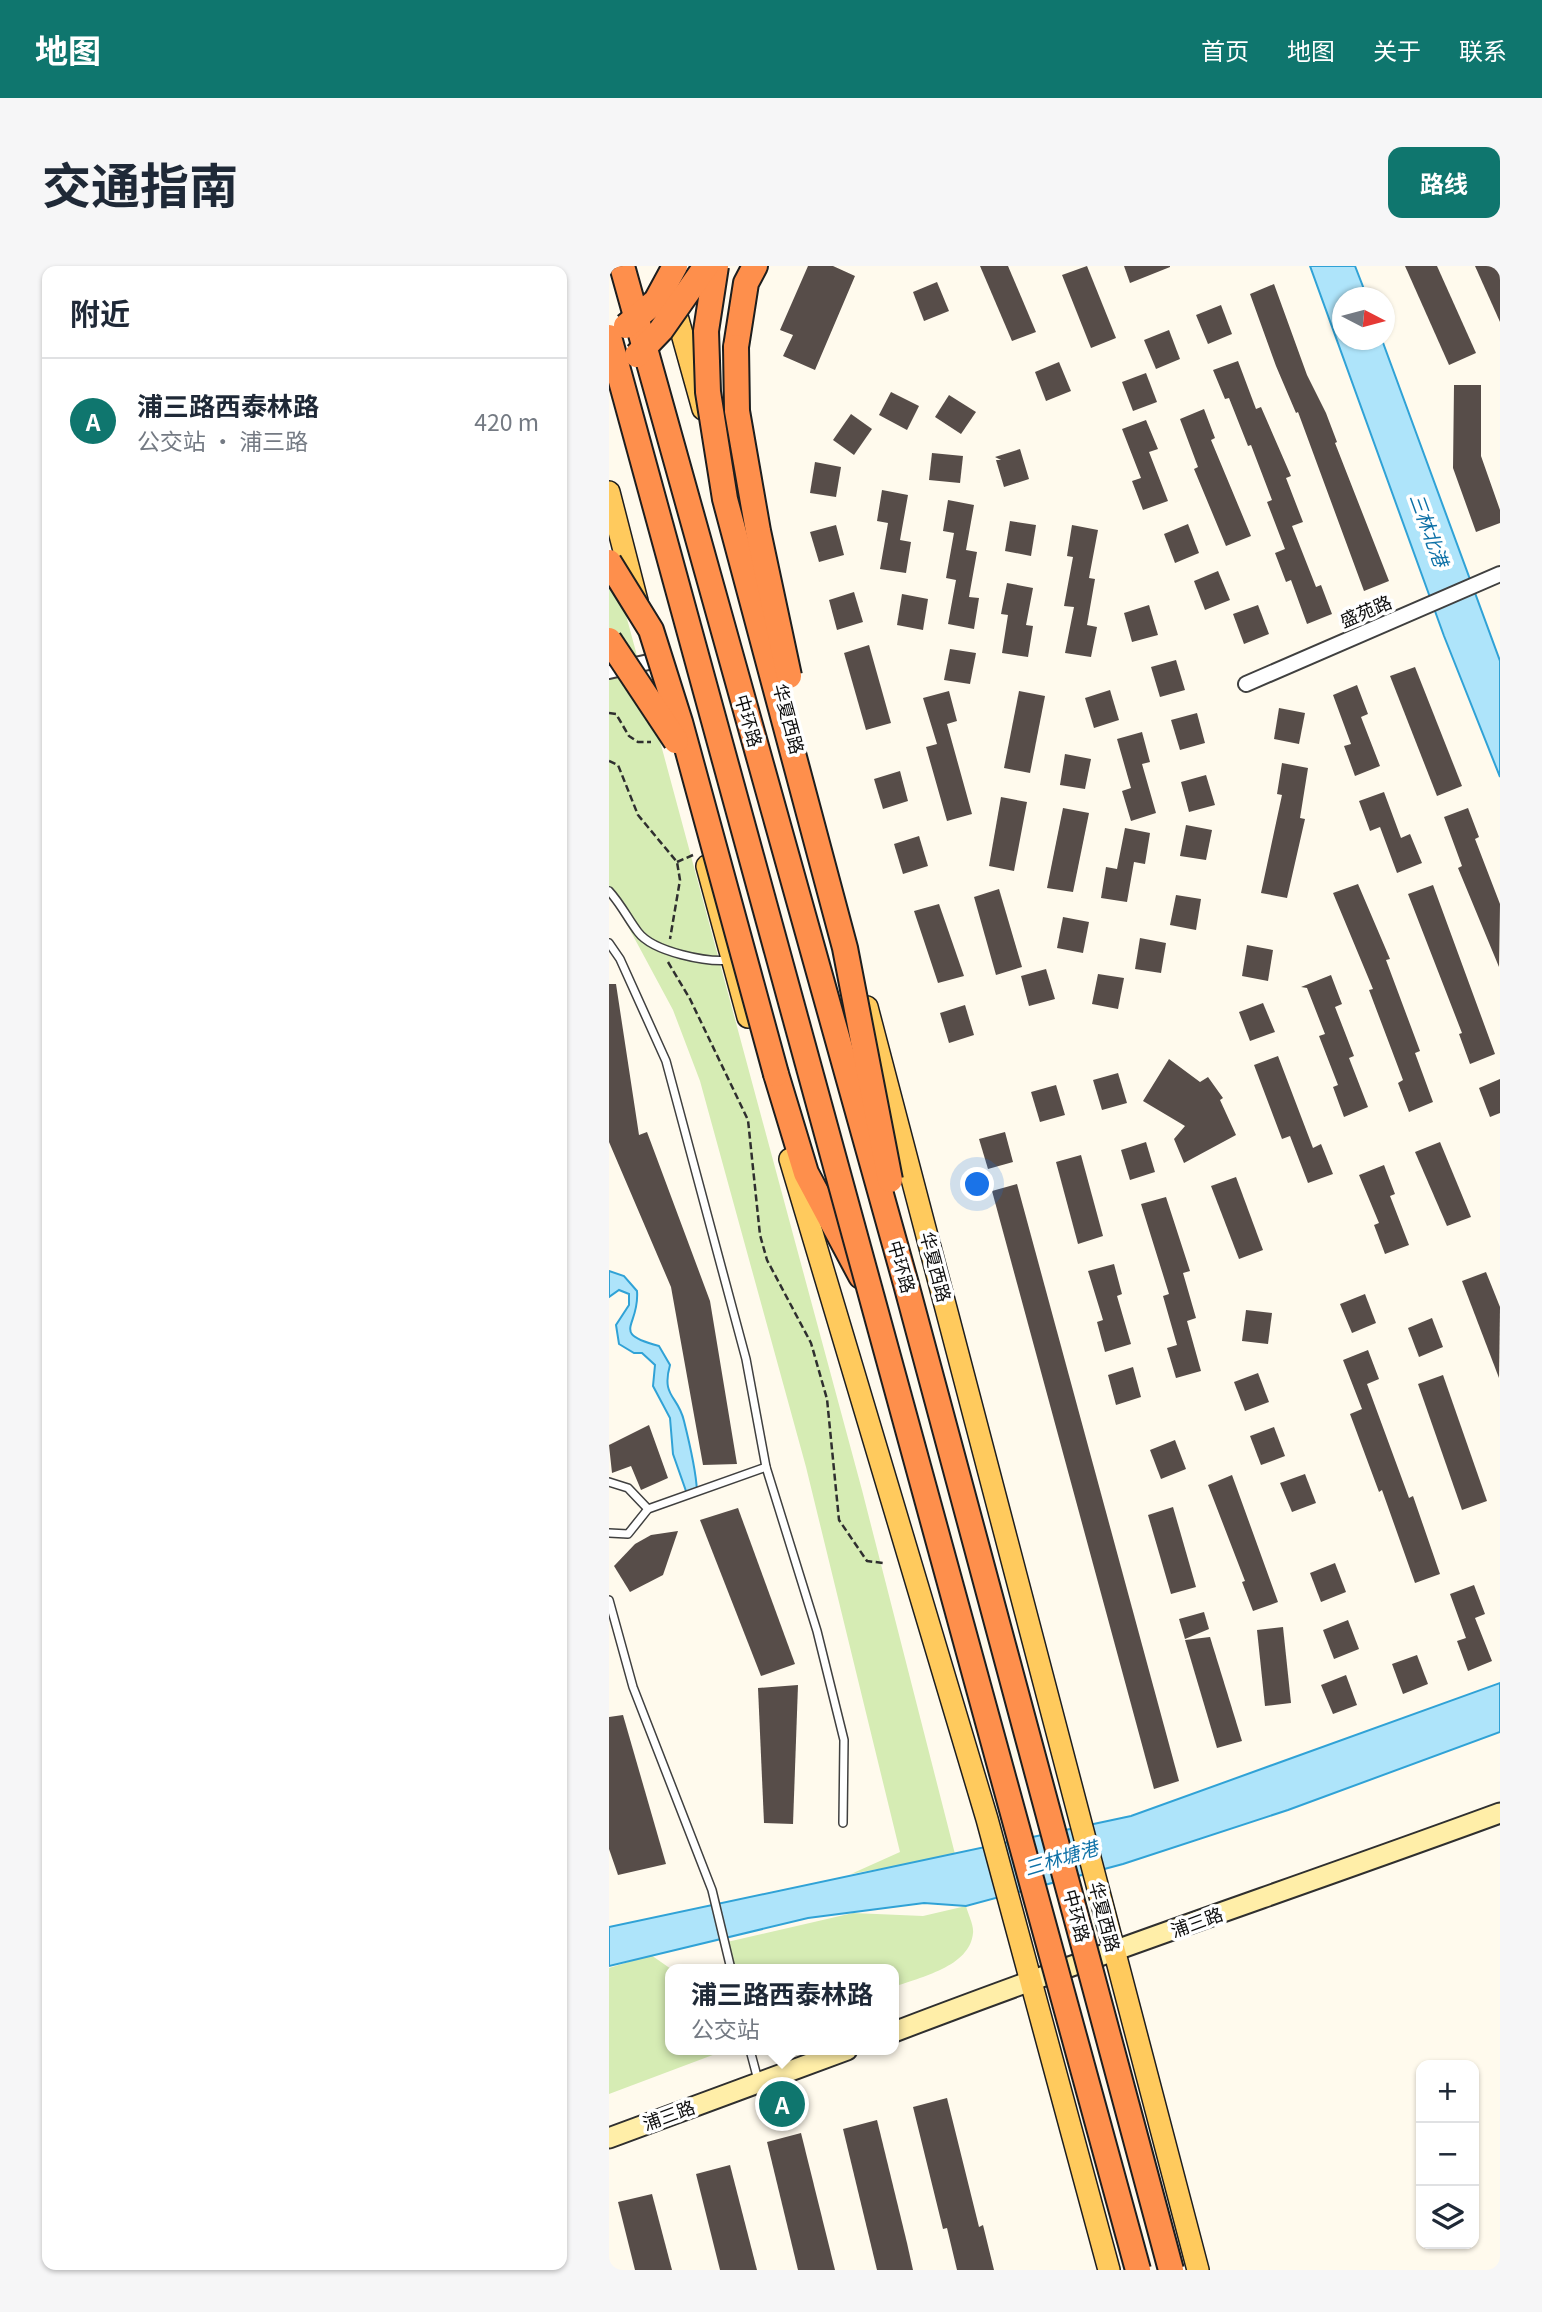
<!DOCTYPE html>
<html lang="zh">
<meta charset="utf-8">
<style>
:root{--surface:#fff;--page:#f6f6f7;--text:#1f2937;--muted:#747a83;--line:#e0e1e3;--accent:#0f766e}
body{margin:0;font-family:Georgia,"Noto Sans SC",serif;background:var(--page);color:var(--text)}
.controls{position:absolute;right:21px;bottom:21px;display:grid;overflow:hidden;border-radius:14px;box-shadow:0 2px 5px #0004}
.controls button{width:63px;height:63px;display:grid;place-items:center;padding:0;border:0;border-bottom:2px solid var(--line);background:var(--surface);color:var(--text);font:35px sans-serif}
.compass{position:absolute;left:723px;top:21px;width:63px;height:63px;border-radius:50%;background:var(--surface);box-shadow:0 2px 5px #0004;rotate:96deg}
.you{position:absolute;left:369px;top:919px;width:24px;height:24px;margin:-18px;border:5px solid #fff;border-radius:50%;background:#1a73e8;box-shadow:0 0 0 10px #1a73e833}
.badge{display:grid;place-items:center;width:46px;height:46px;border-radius:50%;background:var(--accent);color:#fff;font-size:23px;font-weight:700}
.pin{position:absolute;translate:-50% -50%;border:4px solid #fff;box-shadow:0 2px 7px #0006}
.popup{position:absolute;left:56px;top:1698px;width:234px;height:91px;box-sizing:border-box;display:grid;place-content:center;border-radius:14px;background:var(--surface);filter:drop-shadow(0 2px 5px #0005);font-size:23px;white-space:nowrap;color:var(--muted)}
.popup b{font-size:26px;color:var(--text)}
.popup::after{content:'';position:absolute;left:50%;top:100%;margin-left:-14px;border:14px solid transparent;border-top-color:var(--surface)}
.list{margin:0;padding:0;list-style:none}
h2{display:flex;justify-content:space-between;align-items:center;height:91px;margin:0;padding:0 28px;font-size:30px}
h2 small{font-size:23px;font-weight:400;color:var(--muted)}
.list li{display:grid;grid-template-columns:46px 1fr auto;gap:21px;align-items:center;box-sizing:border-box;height:126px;padding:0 28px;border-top:2px solid var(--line)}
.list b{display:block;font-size:26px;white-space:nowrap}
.list p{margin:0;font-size:23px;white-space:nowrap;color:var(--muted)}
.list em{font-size:23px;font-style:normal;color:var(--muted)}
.icon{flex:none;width:38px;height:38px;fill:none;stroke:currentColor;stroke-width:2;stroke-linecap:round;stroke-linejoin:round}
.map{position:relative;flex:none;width:891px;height:2004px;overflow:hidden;border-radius:14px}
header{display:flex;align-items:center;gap:42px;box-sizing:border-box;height:98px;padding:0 35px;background:var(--accent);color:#fff}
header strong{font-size:33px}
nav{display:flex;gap:38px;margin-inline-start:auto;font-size:24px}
.intro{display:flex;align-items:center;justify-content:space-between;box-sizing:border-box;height:168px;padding:0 42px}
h1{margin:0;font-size:49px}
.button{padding:18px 32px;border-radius:14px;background:var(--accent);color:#fff;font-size:24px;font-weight:700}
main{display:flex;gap:42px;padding:0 42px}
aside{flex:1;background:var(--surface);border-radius:14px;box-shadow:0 2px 5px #0004}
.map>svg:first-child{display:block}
.green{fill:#d6ecb4}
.water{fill:#aee4fa;stroke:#30a2d6;stroke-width:2}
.building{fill:#574d49}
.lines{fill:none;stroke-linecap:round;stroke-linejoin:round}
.lane-casing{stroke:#404040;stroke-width:10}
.street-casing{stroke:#404040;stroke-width:18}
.secondary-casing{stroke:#2f2f2f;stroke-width:23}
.primary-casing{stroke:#1e1e1e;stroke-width:24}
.highway-casing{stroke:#1e1e1e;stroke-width:28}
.path{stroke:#2f2f2f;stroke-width:2.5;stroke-dasharray:7 3.5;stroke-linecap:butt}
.lane{stroke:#fff;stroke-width:7}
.street{stroke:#fff;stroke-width:14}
.secondary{stroke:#ffeea8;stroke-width:19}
.primary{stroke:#ffca5d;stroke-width:21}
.highway{stroke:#fe8f4c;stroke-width:24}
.highway-bridge-casing{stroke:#1e1e1e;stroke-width:28;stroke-linecap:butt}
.highway-bridge{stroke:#fe8f4c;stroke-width:24}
.labels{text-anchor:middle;stroke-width:7;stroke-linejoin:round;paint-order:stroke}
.street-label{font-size:18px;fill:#0d0d0d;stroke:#fff}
.water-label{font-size:19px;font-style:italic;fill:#0e71a7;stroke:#fff}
</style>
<header>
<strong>地图</strong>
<nav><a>首页</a><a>地图</a><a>关于</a><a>联系</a></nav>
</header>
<div class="intro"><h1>交通指南</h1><a class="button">路线</a></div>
<main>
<aside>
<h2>附近<small></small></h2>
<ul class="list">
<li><span class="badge">A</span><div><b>浦三路西泰林路</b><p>公交站 · 浦三路</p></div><em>420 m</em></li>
</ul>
</aside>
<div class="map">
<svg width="891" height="2004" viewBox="0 0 891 2004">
<rect width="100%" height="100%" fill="#fffaed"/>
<!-- green -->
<g class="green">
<path d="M 0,286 L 253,1224 L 346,1588 C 313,1598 276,1601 242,1608 L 291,1586 L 197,1201 L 91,815 L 64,744 L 0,625 Z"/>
<path d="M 357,1640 C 359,1648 365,1659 364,1667 C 361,1701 311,1711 285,1721 L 285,1703 L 126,1703 L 118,1676 L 244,1647 L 314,1650 Z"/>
<polygon points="42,1689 62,1703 61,1784 117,1784 0,1828 0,1702"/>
</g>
<!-- water -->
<g class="water">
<polygon points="701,0 746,0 758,31 734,32 734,74 773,74 891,395 891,511 835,370"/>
<path d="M 0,1005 L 15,1010 L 28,1025 C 31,1061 0,1067 50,1080 L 61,1099 C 52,1131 69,1129 75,1155 C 80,1175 87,1205 88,1225 L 77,1225 L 64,1188 L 61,1152 L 44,1120 L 46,1099 L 33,1087 L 25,1087 L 10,1078 L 7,1059 L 20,1039 L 20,1028 L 10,1024 L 0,1031 Z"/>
<polygon points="891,1417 891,1466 679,1544 514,1598 357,1640 315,1637 199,1652 0,1700 0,1661 522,1550"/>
</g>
<!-- building -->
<g class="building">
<polygon points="199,0 224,0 246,10 206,104 174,90 184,69 171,64"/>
<polygon points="371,0 399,0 427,66 403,75"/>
<polygon points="478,0 507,72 482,82 453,9"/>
<polygon points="515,0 561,0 561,1 521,17"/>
<polygon points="796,0 828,0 867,87 840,99"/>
<polygon points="866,0 891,0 891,56"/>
<polygon points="328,16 340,45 315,55 304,26"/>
<polygon points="665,18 698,109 717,147 728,176 726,177 780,315 755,325 689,146 687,147 667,100 641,28"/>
<polygon points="612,39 623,68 599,78 587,49"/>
<polygon points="560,64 571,93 547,103 535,74"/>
<polygon points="629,95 647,143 652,141 682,210 677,212 694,256 683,260 707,321 712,319 723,348 698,358 682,314 677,316 666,287 676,283 658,236 663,234 642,179 639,180 620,132 616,133 604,104"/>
<polygon points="450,96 462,125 437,135 426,106"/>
<polygon points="537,107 548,136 524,145 513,116"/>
<polygon points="845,119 872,119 872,190 891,244 891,257 867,266 844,202"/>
<polygon points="282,126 310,140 298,164 270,149"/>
<polygon points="340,129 367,146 352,168 326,151"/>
<polygon points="595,143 606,172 602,174 642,270 617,280 585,203 589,201 571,153"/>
<polygon points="242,148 263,163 245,189 224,174"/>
<polygon points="537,154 549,183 540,186 559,235 534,244 523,215 532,212 513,163"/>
<polygon points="411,183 420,213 395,221 387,194 392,194 386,191"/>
<polygon points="323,187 354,190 351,217 320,214"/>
<polygon points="206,196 232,201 227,231 201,227"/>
<polygon points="273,224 299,229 291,274 302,276 297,307 271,303 279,257 268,255"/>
<polygon points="339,234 365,239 357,284 368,286 360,331 370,332 365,363 339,358 347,314 337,312 345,267 334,265"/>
<polygon points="401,255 427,259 422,290 396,285"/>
<polygon points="579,258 590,287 566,297 555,268"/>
<polygon points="227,259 235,289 210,296 201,266"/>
<polygon points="463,259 489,264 480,312 486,313 478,359 488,361 482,391 456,387 465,341 455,340 464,291 458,290"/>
<polygon points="609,305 621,334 596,344 585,315"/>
<polygon points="398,317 424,322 417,359 424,360 419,391 393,387 399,349 392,348"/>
<polygon points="245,326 254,356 228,364 220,334"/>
<polygon points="293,328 319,333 314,364 288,359"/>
<polygon points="540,339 549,369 523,376 515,347"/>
<polygon points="649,339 660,368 635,378 624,348"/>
<polygon points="260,379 282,457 257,464 235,387"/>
<polygon points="341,383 367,387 361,418 335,414"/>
<polygon points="567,394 576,424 551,431 542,401"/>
<polygon points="806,401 853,520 828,530 781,410"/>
<polygon points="748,419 759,448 752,451 771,500 746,510 735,480 742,478 724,429"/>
<polygon points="501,424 510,454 485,462 476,432"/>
<polygon points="340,425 348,455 338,458 363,548 338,555 317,481 328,478 314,432"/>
<polygon points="410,425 436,430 421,507 395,502"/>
<polygon points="670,442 696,447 690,478 665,473"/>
<polygon points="588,447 596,477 571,484 562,454"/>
<polygon points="533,466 541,496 533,498 547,547 522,555 513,525 522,522 508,473"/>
<polygon points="456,488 482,493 476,523 451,519"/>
<polygon points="673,497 699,502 691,552 696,553 678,632 652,627 673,529 668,528"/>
<polygon points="291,505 299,535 274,543 265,513"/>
<polygon points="597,509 606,539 580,546 572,516"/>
<polygon points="775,526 792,572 801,568 813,597 788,607 771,561 761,565 750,535"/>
<polygon points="392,531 418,536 405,605 380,600"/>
<polygon points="454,542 480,547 464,626 438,622"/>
<polygon points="859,542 870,571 866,573 891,638 890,701 849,602 853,600 835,551"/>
<polygon points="577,559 603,564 597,594 571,590"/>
<polygon points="516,562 541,567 536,598 525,596 518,636 492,632 497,601 508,603"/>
<polygon points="310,570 319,600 294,608 285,578"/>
<polygon points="749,618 781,693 777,694 811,785 806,787 824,836 800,846 789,817 794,814 760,724 764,723 724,627"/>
<polygon points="824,619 886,788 861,798 850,768 853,767 799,628"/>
<polygon points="390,623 413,701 387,709 365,631"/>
<polygon points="567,629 592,633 587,664 561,659"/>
<polygon points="330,638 355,710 329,717 305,645"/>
<polygon points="454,651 480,656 474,687 448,682"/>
<polygon points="531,672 557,677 552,707 526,703"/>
<polygon points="638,679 664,684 659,715 633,710"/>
<polygon points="437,703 446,733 420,740 412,710"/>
<polygon points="489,708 515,712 509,743 483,738"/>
<polygon points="722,709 733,738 726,741 745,790 740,792 759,841 735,851 724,821 729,819 710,770 716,768 698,722 692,721"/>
<polygon points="0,718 7,718 30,869 38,866 101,1035 128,1198 94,1199 62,1021 0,876"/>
<polygon points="654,737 666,766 641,775 630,746"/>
<polygon points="356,739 365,769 340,777 331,747"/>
<polygon points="669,790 704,882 712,878 724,908 699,917 681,870 673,873 645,799"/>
<polygon points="560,793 591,816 599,811 614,832 611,834 627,869 575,897 565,873 576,860 534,835"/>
<polygon points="509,807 518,837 493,844 484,814"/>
<polygon points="891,813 891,847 881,851 870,822"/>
<polygon points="447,819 456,849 431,856 422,826"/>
<polygon points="396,866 404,896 379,903 370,873"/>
<polygon points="537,876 546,906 521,914 512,884"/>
<polygon points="831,876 862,951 838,960 806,886"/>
<polygon points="472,889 494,970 469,978 447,896"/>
<polygon points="775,899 786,928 781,930 800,979 776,988 765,959 770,957 750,909"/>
<polygon points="627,911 654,984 630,993 602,920"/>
<polygon points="408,918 570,1515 545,1523 383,925"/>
<polygon points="557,931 581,1005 574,1007 587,1052 578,1055 592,1105 567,1112 558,1082 568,1079 554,1030 560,1028 532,938"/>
<polygon points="505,998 513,1028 508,1030 522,1078 496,1086 488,1056 494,1054 479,1005"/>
<polygon points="877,1006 891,1041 890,1112 853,1015"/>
<polygon points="756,1028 767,1057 743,1067 731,1038"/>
<polygon points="637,1044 663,1047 659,1078 633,1075"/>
<polygon points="823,1052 834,1081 810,1091 799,1062"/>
<polygon points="759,1084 770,1113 758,1118 800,1232 804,1230 831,1308 806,1317 773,1224 770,1226 741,1148 753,1143 734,1094"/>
<polygon points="524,1101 532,1131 507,1139 499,1109"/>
<polygon points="649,1107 660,1136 636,1145 625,1116"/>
<polygon points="834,1109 878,1235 853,1244 809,1118"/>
<polygon points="40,1159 59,1212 32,1224 22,1200 3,1207 0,1179"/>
<polygon points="665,1161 676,1190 652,1199 641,1170"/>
<polygon points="566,1174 577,1203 552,1213 541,1184"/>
<polygon points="696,1208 707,1237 683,1246 671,1217"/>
<polygon points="623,1209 669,1336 644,1345 633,1316 636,1315 599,1219"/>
<polygon points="564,1241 587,1321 562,1328 539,1249"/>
<polygon points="129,1242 186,1398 152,1410 91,1254"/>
<polygon points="69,1265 54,1309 21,1326 5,1300 26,1278 42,1269"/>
<polygon points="726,1297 737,1326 712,1336 701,1307"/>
<polygon points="865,1319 876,1348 866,1352 883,1395 859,1405 848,1375 857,1372 841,1328"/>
<polygon points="595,1346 600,1363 576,1373 570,1353"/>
<polygon points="739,1354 750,1383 725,1393 714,1364"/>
<polygon points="674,1361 682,1437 656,1440 648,1364"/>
<polygon points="601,1371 633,1475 608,1482 576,1374"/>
<polygon points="808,1389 819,1418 794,1428 783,1398"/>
<polygon points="737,1409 748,1439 724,1448 712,1419"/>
<polygon points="189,1419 184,1558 155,1557 149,1422"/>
<polygon points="14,1449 57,1598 9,1609 0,1583 0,1451"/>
<polygon points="338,1832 370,1961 374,1959 385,2004 348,2004 338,1962 334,1963 304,1841"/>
<polygon points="268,1854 298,1977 304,2004 268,2004 234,1863"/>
<polygon points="192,1867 226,2004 189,2004 158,1876"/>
<polygon points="121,1899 148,2004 111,2004 87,1908"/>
<polygon points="43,1928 63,2004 26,2004 9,1936"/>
</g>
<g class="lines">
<!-- lane casing -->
<g class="lane-casing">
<g id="lane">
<path d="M 0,625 C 12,638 19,653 29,666 C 44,686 99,697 122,694"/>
<polyline points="0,677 11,693 57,795 137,1093 157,1201 208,1365 235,1474 234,1557"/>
<polyline points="0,1216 19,1222 39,1243"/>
<polyline points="0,1267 19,1268 39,1243 157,1201"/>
<polyline points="0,1334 24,1421 103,1624 122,1703"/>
<polyline points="141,1784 149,1814"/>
</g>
</g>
<!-- street casing -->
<g class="street-casing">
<g id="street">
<polyline points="0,405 44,395"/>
<polyline points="637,418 891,308"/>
</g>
</g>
<!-- secondary casing -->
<g class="secondary-casing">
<g id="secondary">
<path d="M 285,1766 C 485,1689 689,1621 891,1547"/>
<polyline points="0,1872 238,1784"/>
</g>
</g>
<!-- primary casing -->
<g class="primary-casing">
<g id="primary">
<polyline points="63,32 94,143"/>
<polyline points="0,226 28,335"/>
<polyline points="98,600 139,751"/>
<polyline points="258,741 589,2004"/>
<polyline points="181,893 378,1553 500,2004"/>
</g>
</g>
<!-- highway casing -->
<g class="highway-casing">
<g id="highway">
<polyline points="127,81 137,17 146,0"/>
<polyline points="167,808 197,907 252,1010"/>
</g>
</g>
<!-- path -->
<g class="path">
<polyline points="0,447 7,448 20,470 29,476 42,476"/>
<polyline points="0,495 9,499 29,549 68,596 71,614 61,673"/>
<polyline points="68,596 84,589"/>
<polyline points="59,696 81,733 139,854 151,969 158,994 202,1077 218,1133 230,1254 258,1295 274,1297"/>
</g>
<!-- lane -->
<use href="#lane" class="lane"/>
<!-- street -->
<use href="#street" class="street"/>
<!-- secondary -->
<use href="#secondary" class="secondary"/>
<!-- primary -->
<use href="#primary" class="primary"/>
<!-- highway -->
<use href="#highway" class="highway"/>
<!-- highway-bridge casing -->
<g class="highway-bridge-casing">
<g id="highway-bridge">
<polyline points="13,0 297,1018 562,2004"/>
<polyline points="107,0 97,65 99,126 116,233 236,682 281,914"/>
<polyline points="17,60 47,35 66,0"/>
<polyline points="0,71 529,2004"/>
<polyline points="127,81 128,145 149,265 180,410"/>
<polyline points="28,89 52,64 97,0"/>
<polyline points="0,296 42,364 71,456 167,808"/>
<polyline points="0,374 67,475"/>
</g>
</g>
<!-- highway-bridge -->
<use href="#highway-bridge" class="highway-bridge"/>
</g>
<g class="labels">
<!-- street labels -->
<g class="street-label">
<text transform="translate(757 346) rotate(-23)" y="6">盛苑路</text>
<text transform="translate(179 453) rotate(75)" y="6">华夏西路</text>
<text transform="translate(139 455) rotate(74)" y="6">中环路</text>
<text transform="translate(292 1001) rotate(74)" y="6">中环路</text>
<text transform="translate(326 1001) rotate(75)" y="6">华夏西路</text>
<text transform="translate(467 1650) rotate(75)" y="6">中环路</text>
<text transform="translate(495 1651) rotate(75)" y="6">华夏西路</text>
<text transform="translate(588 1657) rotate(-20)" y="6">浦三路</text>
<text transform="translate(60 1850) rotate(-20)" y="6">浦三路</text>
</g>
<!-- water labels -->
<g class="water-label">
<text transform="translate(820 264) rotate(70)" y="7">三林北港</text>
<text transform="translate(452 1592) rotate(-17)" y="7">三林塘港</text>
</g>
</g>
</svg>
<div class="controls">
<button>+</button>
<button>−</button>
<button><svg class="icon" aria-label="layers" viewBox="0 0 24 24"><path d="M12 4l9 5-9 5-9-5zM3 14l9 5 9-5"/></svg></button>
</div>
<svg class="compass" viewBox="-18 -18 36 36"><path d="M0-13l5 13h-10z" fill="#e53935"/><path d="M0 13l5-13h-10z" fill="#747a83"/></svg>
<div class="you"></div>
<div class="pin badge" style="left:173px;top:1838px">A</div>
<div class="popup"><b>浦三路西泰林路</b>公交站</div>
</div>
</main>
